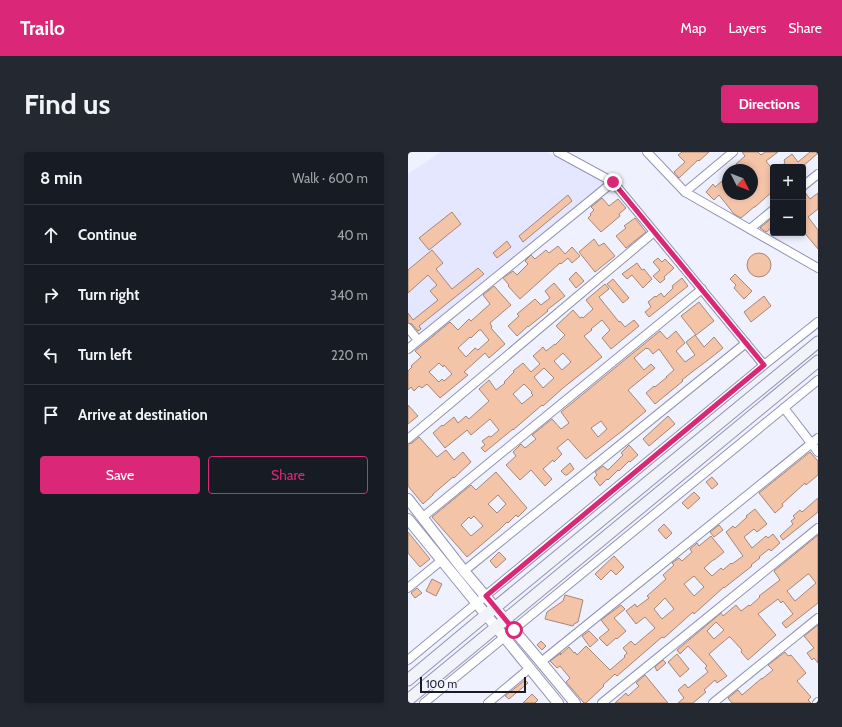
<!DOCTYPE html>
<meta charset="utf-8">
<style>
:root{--surface:#171b24;--page:#242831;--text:#f1f3f6;--muted:#9ea1a6;--line:#363941;--accent:#db2777}
body{margin:0;font-family:Cabin,sans-serif;background:var(--page);color:var(--text)}
.controls{position:absolute;right:12px;top:12px;display:grid;overflow:hidden;border-radius:4px;box-shadow:0 2px 6px #0003}
.controls button{width:36px;height:36px;display:grid;place-items:center;padding:0;border:0;border-bottom:1px solid var(--line);background:var(--surface);color:var(--text);font:20px sans-serif}
.compass{position:absolute;left:314px;top:12px;width:36px;height:36px;border-radius:50%;background:var(--surface);box-shadow:0 2px 6px #0003;rotate:132deg}
.scale{position:absolute;left:12px;bottom:10px;width:106px;box-sizing:border-box;padding-left:4px;border:2px solid #1a1b27;border-top:0;font-size:11px;line-height:14px;white-space:nowrap;color:#1a1b27;-webkit-text-stroke:3px #f0f1ff;paint-order:stroke}
.stop{position:absolute;width:12px;height:12px;margin:-9px;border:3px solid #db2777;border-radius:50%;background:#fff}
.stop.end{background:#db2777;border-color:#fff;box-shadow:0 1px 4px #0008}
.list{margin:0;padding:0;list-style:none}
h2{display:flex;justify-content:space-between;align-items:center;height:52px;margin:0;padding:0 16px;font-size:17px}
h2 small{font-size:13px;font-weight:400;color:var(--muted)}
.list li{display:grid;grid-template-columns:26px 1fr auto;gap:12px;align-items:center;box-sizing:border-box;height:60px;padding:0 16px;border-top:1px solid var(--line)}
.list b{display:block;font-size:15px;white-space:nowrap}
.list em{font-size:13px;font-style:normal;color:var(--muted)}
.actions{display:flex;gap:8px;padding:12px 16px}
.actions a{flex:1;padding:9px 0;border:1px solid var(--accent);border-radius:4px;text-align:center;font-size:14px;color:var(--accent)}
.actions .main{background:var(--accent);color:#fff}
.icon{flex:none;width:22px;height:22px;fill:none;stroke:currentColor;stroke-width:2;stroke-linecap:round;stroke-linejoin:round}
.map{position:relative;flex:none;width:410px;height:551px;overflow:hidden;border-radius:4px}
header{display:flex;align-items:center;gap:24px;box-sizing:border-box;height:56px;padding:0 20px;background:var(--accent);color:#fff}
header strong{font-size:19px}
nav{display:flex;gap:22px;margin-inline-start:auto;font-size:14px}
.intro{display:flex;align-items:center;justify-content:space-between;box-sizing:border-box;height:96px;padding:0 24px}
h1{margin:0;font-size:28px}
.button{padding:10px 18px;border-radius:4px;background:var(--accent);color:#fff;font-size:14px;font-weight:700}
main{display:flex;gap:24px;padding:0 24px}
aside{flex:1;background:var(--surface);border-radius:4px;box-shadow:0 2px 6px #0003}
.map>svg:first-child{display:block}
.built{fill:#e5e6ff}
.building{fill:#f4c4a9;stroke:#a68775;fill-rule:evenodd}
.lines{fill:none;stroke-linecap:round;stroke-linejoin:round}
.minor-casing{stroke:#9293b3;stroke-width:10}
.tertiary-casing{stroke:#9293b3;stroke-width:12}
.secondary-casing{stroke:#9293b3;stroke-width:13}
.minor{stroke:#fff;stroke-width:8}
.tertiary{stroke:#fff;stroke-width:10}
.secondary{stroke:#f2f2fa;stroke-width:11}
.route{stroke:#db2777;stroke-width:5}
</style>
<header>
<strong>Trailo</strong>
<nav><a>Map</a><a>Layers</a><a>Share</a></nav>
</header>
<div class="intro"><h1>Find us</h1><a class="button">Directions</a></div>
<main>
<aside>
<h2>8 min<small>Walk · 600 m</small></h2>
<ul class="list">
<li><svg class="icon" aria-label="ahead" viewBox="0 0 24 24"><path d="M12 20V5M6 11l6-6 6 6"/></svg><div><b>Continue</b></div><em>40 m</em></li>
<li><svg class="icon" aria-label="right" viewBox="0 0 24 24"><path d="M7 20v-9h11M14 6l5 5-5 5"/></svg><div><b>Turn right</b></div><em>340 m</em></li>
<li><svg class="icon" aria-label="left" viewBox="0 0 24 24"><path d="M17 20v-9H6M10 6l-5 5 5 5"/></svg><div><b>Turn left</b></div><em>220 m</em></li>
<li><svg class="icon" aria-label="arrive" viewBox="0 0 24 24"><path d="M6 21V4h12l-3 4 3 4H6"/></svg><div><b>Arrive at destination</b></div></li>
</ul>
<div class="actions"><a class="main">Save</a><a>Share</a></div>
</aside>
<div class="map">
<svg width="410" height="551" viewBox="0 0 410 551">
<rect width="100%" height="100%" fill="#f0f1ff"/>
<!-- built -->
<polygon class="built" points="33,0 139,0 197,30 10,184 0,172 0,22"/>
<!-- building -->
<g class="building">
<polygon points="274,0 301,0 291,9 290,8 271,26 266,20 277,10 270,3"/>
<polygon points="334,0 350,0 353,3 357,0 370,0 358,9 365,18 365,39 347,55 346,55 333,66 326,62 311,43 306,48 298,40 305,32 307,35 320,24 320,42 344,42 344,18 332,18 328,12 337,4"/>
<polygon points="402,0 410,0 410,1 394,15 372,15 377,11 376,8 384,2 390,10"/>
<polygon points="395,39 396,39 402,47 410,41 410,57 400,65 410,78 410,97 395,79"/>
<polygon points="160,43 164,49 115,90 111,84"/>
<polygon points="194,46 201,54 210,47 218,56 211,62 212,64 193,80 180,66 183,63 182,62 186,58 183,55"/>
<polygon points="44,60 53,72 21,98 11,86"/>
<polygon points="365,65 365,75 358,80 352,76"/>
<polygon points="227,66 238,80 218,96 208,84 218,76 216,74"/>
<polygon points="186,87 191,94 196,91 207,104 187,120 171,100"/>
<polygon points="99,89 103,95 89,106 85,101"/>
<polygon points="150,94 157,102 164,95 172,104 164,111 160,106 153,112 152,111 112,147 100,134 101,133 95,126 105,119 109,123 120,112 117,109 123,103 127,107 138,98 141,101"/>
<polygon points="24,98 35,111 28,117 44,137 70,116 76,122 11,174 13,177 10,179 4,172 0,171 0,161 5,168 30,148 22,139 29,133 20,123 0,141 0,118"/>
<circle cx="351" cy="113" r="12"/>
<polygon points="250,106 254,110 257,107 266,116 256,125 257,127 252,131 245,124 252,118 245,110"/>
<polygon points="229,111 234,118 236,117 244,127 235,136 224,123 219,127 214,122"/>
<polygon points="168,120 176,129 168,136 161,127"/>
<polygon points="327,122 344,139 336,147 326,136 328,133 322,127"/>
<polygon points="274,126 280,134 241,165 237,160 243,155 240,150 247,144 248,145 253,141 256,145 265,136 264,134"/>
<polygon points="205,127 221,146 215,151 199,132"/>
<polygon points="146,131 157,144 139,158 140,159 120,175 120,174 109,184 100,174 111,164 109,162 127,147 133,153 142,146 137,139"/>
<path d="M 197,132 L 201,137 L 191,145 L 211,170 L 212,169 L 217,175 L 226,168 L 231,174 L 203,197 L 194,186 L 202,178 L 194,168 L 183,177 L 184,178 L 176,184 L 194,205 L 155,236 L 135,254 L 134,253 L 105,278 L 105,277 L 77,300 L 73,296 L 77,293 L 74,289 L 81,284 L 83,285 L 91,278 L 82,267 L 63,283 L 59,278 L 58,279 L 37,296 L 25,281 L 34,273 L 35,274 L 46,265 L 50,271 L 58,264 L 61,267 L 81,249 L 71,237 L 81,228 L 88,238 L 97,231 L 96,230 L 106,220 L 105,219 L 115,211 L 123,220 L 132,212 L 125,204 L 135,195 L 138,199 L 147,192 L 147,193 L 157,183 L 148,174 L 165,158 L 172,166 L 174,165 L 175,166 L 185,157 L 178,148 ZM 155,201 L 163,210 L 154,218 L 146,209 ZM 136,216 L 146,226 L 135,236 L 126,225 ZM 116,232 L 124,240 L 123,241 L 125,243 L 114,252 L 105,242 Z"/>
<path d="M 86,134 L 103,153 L 82,171 L 84,175 L 83,176 L 97,192 L 81,206 L 77,201 L 56,220 L 60,223 L 32,246 L 19,232 L 14,236 L 11,234 L 6,239 L 3,235 L 0,238 L 0,219 L 4,215 L 3,214 L 13,205 L 7,199 L 42,170 L 50,178 L 61,167 L 63,169 L 82,152 L 75,143 ZM 71,178 L 73,178 L 81,188 L 70,198 L 67,196 L 58,205 L 50,196 L 62,185 L 63,186 ZM 31,211 L 35,215 L 36,213 L 44,222 L 36,229 L 34,227 L 31,230 L 21,220 Z"/>
<polygon points="356,144 363,154 343,170 336,160"/>
<polygon points="291,150 306,169 288,183 273,164"/>
<path d="M 252,179 L 259,187 L 268,179 L 277,191 L 268,199 L 277,210 L 287,203 L 278,190 L 287,183 L 296,195 L 306,185 L 315,196 L 304,205 L 284,220 L 274,228 L 275,229 L 247,252 L 238,241 L 246,234 L 247,235 L 259,225 L 258,225 L 266,218 L 251,197 L 245,202 L 240,196 L 239,197 L 238,196 L 226,206 L 236,218 L 243,212 L 247,216 L 220,238 L 238,259 L 214,279 L 178,307 L 160,287 L 149,296 L 154,302 L 146,310 L 145,308 L 135,317 L 144,327 L 137,334 L 123,318 L 112,328 L 98,313 L 108,304 L 105,300 L 113,292 L 117,296 L 128,287 L 124,283 L 144,267 L 153,277 L 161,271 L 153,260 ZM 193,269 L 199,277 L 190,285 L 183,276 Z"/>
<polygon points="0,253 10,264 0,272"/>
<polygon points="260,264 267,272 241,294 235,287"/>
<polygon points="11,285 29,305 38,298 46,308 55,300 63,310 46,326 45,325 25,342 25,343 15,352 0,334 0,292 4,291"/>
<polygon points="221,293 230,303 222,310 221,309 211,319 210,318 200,328 199,327 192,334 186,326 189,323 187,320 195,314 200,318 215,303 213,301"/>
<polygon points="402,300 410,309 410,323 398,333 397,331 374,352 375,354 367,361 351,341"/>
<polygon points="162,311 166,317 159,323 157,323 153,319"/>
<path d="M 88,320 L 119,356 L 110,365 L 108,363 L 100,371 L 99,370 L 92,377 L 59,405 L 24,365 L 63,333 L 68,338 ZM 90,343 L 98,352 L 89,361 L 80,352 ZM 66,364 L 75,374 L 63,384 L 53,373 L 61,365 L 63,367 Z"/>
<polygon points="304,325 310,332 304,337 298,330"/>
<polygon points="286,340 292,346 280,357 274,351"/>
<polygon points="410,346 410,360 375,388 372,384 385,372 383,369 387,366 385,364 392,358 394,360"/>
<path d="M 347,357 L 359,372 L 349,380 L 346,377 L 336,385 L 344,396 L 358,384 L 360,386 L 365,382 L 372,391 L 363,399 L 361,397 L 351,405 L 352,406 L 343,413 L 344,414 L 316,436 L 316,435 L 286,462 L 285,460 L 256,486 L 254,485 L 209,524 L 207,522 L 195,533 L 196,534 L 178,551 L 176,551 L 158,530 L 162,526 L 152,514 L 149,516 L 142,509 L 153,501 L 152,503 L 161,495 L 166,501 L 167,500 L 169,503 L 178,494 L 202,518 L 217,505 L 216,504 L 219,501 L 215,496 L 223,489 L 227,493 L 247,476 L 237,465 L 228,472 L 218,459 L 227,452 L 229,455 L 241,446 L 239,444 L 258,427 L 255,423 L 266,413 L 264,411 L 271,406 L 274,409 L 284,400 L 282,397 L 287,393 L 289,391 L 291,394 L 303,384 L 316,400 L 306,408 L 305,408 L 296,416 L 304,424 L 313,416 L 315,418 L 323,411 L 324,412 L 335,404 L 318,380 L 325,374 L 327,376 L 339,365 L 338,364 ZM 286,424 L 296,435 L 286,444 L 276,432 ZM 257,446 L 266,457 L 254,467 L 246,457 Z"/>
<polygon points="256,372 264,381 258,387 250,378"/>
<polygon points="311,373 315,378 306,385 302,380"/>
<polygon points="0,380 22,407 12,415 0,401"/>
<path d="M 410,383 L 410,451 L 378,476 L 374,471 L 385,462 L 375,449 L 373,451 L 370,447 L 350,462 L 368,483 L 340,508 L 333,500 L 334,498 L 322,485 L 321,485 L 301,502 L 319,524 L 309,531 L 307,528 L 296,538 L 298,540 L 285,551 L 270,551 L 276,546 L 270,538 L 277,532 L 280,536 L 300,520 L 297,516 L 299,514 L 280,494 L 272,502 L 269,498 L 313,461 L 315,464 L 328,453 L 333,459 L 341,453 L 342,454 L 352,445 L 351,444 L 372,428 L 366,419 ZM 400,422 L 401,422 L 408,431 L 387,449 L 379,439 ZM 308,470 L 316,478 L 306,487 L 299,479 Z"/>
<polygon points="91,400 98,407 88,416 82,409"/>
<polygon points="206,404 216,415 208,423 203,418 193,428 187,422"/>
<polygon points="24,427 34,432 28,444 18,439"/>
<polygon points="9,436 14,441 7,446 3,441"/>
<polygon points="157,443 175,448 170,470 166,472 165,474 137,467 139,460 155,449"/>
<polygon points="213,453 217,457 206,466 218,479 209,487 208,486 199,494 191,486 201,478 193,468"/>
<polygon points="410,473 410,511 406,506 404,508 399,501 406,496 396,484"/>
<polygon points="181,479 190,488 182,495 174,484"/>
<polygon points="133,489 138,494 134,498 129,493"/>
<polygon points="377,500 380,504 383,503 398,521 389,529 403,545 400,548 403,551 324,551 320,546 330,538 334,543 354,526 354,527 365,518 360,513"/>
<polygon points="269,502 281,517 272,525 260,510"/>
<polygon points="255,508 258,511 249,519 247,515"/>
<polygon points="237,523 260,551 207,551 218,541 220,544 231,534 228,531"/>
<polygon points="117,528 120,531 101,547 97,544"/>
<polygon points="124,542 130,548 127,551 115,551"/>
</g>
<g class="lines">
<!-- minor casing -->
<g class="minor-casing">
<g id="minor">
<polyline points="150,0 205,30 356,213"/>
<polyline points="239,0 277,40 410,116"/>
<polyline points="395,34 410,22"/>
<polyline points="277,40 325,0"/>
<polyline points="342,77 365,58"/>
<polyline points="0,176 10,188"/>
<polyline points="0,197 205,30"/>
<polyline points="376,256 410,300"/>
<polyline points="0,287 246,80"/>
<polyline points="15,365 294,137"/>
<polyline points="56,419 338,191"/>
<polyline points="0,436 34,408"/>
<polyline points="0,508 356,213 410,170"/>
<polyline points="133,510 410,286"/>
<polyline points="16,551 410,228"/>
<polyline points="80,551 122,516"/>
<polyline points="194,551 410,376"/>
<polyline points="305,551 410,466"/>
<polyline points="409,551 410,550"/>
</g>
</g>
<!-- tertiary casing -->
<g class="tertiary-casing">
<g id="tertiary">
<polyline points="0,347 56,419 133,510 167,551"/>
<polyline points="0,367 150,551"/>
</g>
</g>
<!-- secondary casing -->
<g class="secondary-casing">
<g id="secondary">
<polyline points="0,528 78,463 410,190"/>
<polyline points="0,548 410,209"/>
</g>
</g>
<!-- minor -->
<use href="#minor" class="minor"/>
<!-- tertiary -->
<use href="#tertiary" class="tertiary"/>
<!-- secondary -->
<use href="#secondary" class="secondary"/>
</g>
<g class="lines">
<!-- route -->
<polyline class="route" points="106,478 78,444 356,213 205,30"/>
</g>
</svg>
<div class="controls">
<button>+</button>
<button>−</button>
</div>
<svg class="compass" viewBox="-18 -18 36 36"><path d="M0-13l5 13h-10z" fill="#e53935"/><path d="M0 13l5-13h-10z" fill="#9ea1a6"/></svg>
<div class="scale">100 m</div>
<div class="stop" style="left:106px;top:478px"></div>
<div class="stop end" style="left:205px;top:30px"></div>
</div>
</main>
